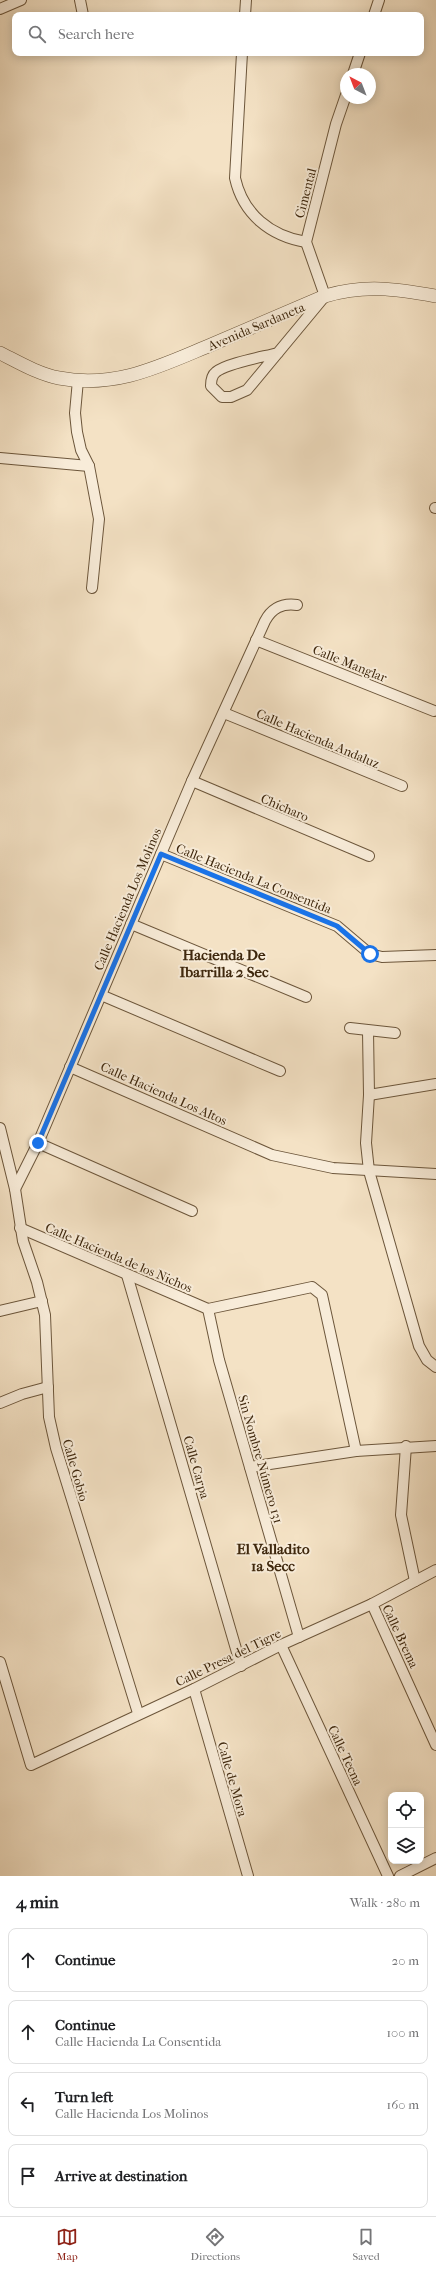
<!DOCTYPE html>
<meta charset="utf-8">
<style>
:root{--surface:#fff;--page:#f2f2f2;--text:#202124;--muted:#757577;--line:#e0e0e0;--accent:#8f2418}
body{margin:0;font-family:"IM FELL French Canon",serif;background:var(--page);color:var(--text)}
.controls{position:absolute;right:12px;bottom:12px;display:grid;overflow:hidden;border-radius:8px;box-shadow:0 2px 10px #0003}
.controls button{width:36px;height:36px;display:grid;place-items:center;padding:0;border:0;border-bottom:1px solid var(--line);background:var(--surface);color:var(--text);font:20px sans-serif}
.compass{position:absolute;left:340px;top:68px;width:36px;height:36px;border-radius:50%;background:var(--surface);box-shadow:0 2px 10px #0003;rotate:318deg}
.stop{position:absolute;width:12px;height:12px;margin:-9px;border:3px solid #1a73e8;border-radius:50%;background:#fff}
.stop.end{background:#1a73e8;border-color:#fff;box-shadow:0 1px 4px #0008}
.list{margin:0;padding:0;list-style:none}
h2{display:flex;justify-content:space-between;align-items:center;height:52px;margin:0;padding:0 16px;font-size:17px}
h2 small{font-size:13px;font-weight:400;color:var(--muted)}
.list li{display:grid;grid-template-columns:26px 1fr auto;gap:12px;align-items:center;box-sizing:border-box;height:64px;margin:0 8px 8px;padding:0 8px;border:1px solid var(--line);border-radius:8px}
.list b{display:block;font-size:15px;white-space:nowrap}
.list p{margin:0;font-size:13px;white-space:nowrap;color:var(--muted)}
.list em{font-size:13px;font-style:normal;color:var(--muted)}
.icon{flex:none;width:22px;height:22px;fill:none;stroke:currentColor;stroke-width:2;stroke-linecap:round;stroke-linejoin:round}
.map{position:relative;flex:none;width:436px;height:1876px;overflow:hidden}
.search{position:absolute;background:var(--surface);box-shadow:0 2px 10px #0003;left:12px;right:12px;top:12px;height:44px;display:flex;align-items:center;gap:10px;box-sizing:border-box;padding:0 14px;border-radius:8px;color:var(--muted);font-size:15px}
.sheet{height:340px;background:var(--surface)}
nav{display:flex;justify-content:space-around;align-items:center;box-sizing:border-box;height:56px;border-top:1px solid var(--line);background:var(--surface);font-size:11px;color:var(--muted)}
nav a{display:grid;justify-items:center;gap:2px}
nav .on{color:var(--accent)}
.map>svg:first-child{display:block}
.lines{fill:none;stroke-linecap:round;stroke-linejoin:round}
.minor-casing{stroke:#6c563b;stroke-width:12}
.tertiary-casing{stroke:#6c563b;stroke-width:14}
.minor{stroke:#f8ecd9;stroke-width:10}
.tertiary{stroke:#f8ecd9;stroke-width:13}
.route{stroke:#1a73e8;stroke-width:5}
.labels{text-anchor:middle;stroke-width:4;stroke-linejoin:round;paint-order:stroke}
.street-label{font-size:13px;fill:#3e270d;stroke:#f8ecd9}
.quarter-label{font-size:15px;font-weight:bold;fill:#3e270d;stroke:#f8ecd9}
</style>
<div class="map">
<svg width="436" height="1876" viewBox="0 0 436 1876">
<rect width="100%" height="100%" fill="#f4e2c5"/>
<filter id="stains"><feTurbulence type="fractalNoise" baseFrequency=".005" numOctaves="4"/><feColorMatrix values="0 0 0 0 .2 0 0 0 0 .09 0 0 0 0 .02 0 0 0 .5 -.17"/></filter>
<radialGradient id="worn" r=".72"><stop offset=".6" stop-color="#630" stop-opacity="0"/><stop offset="1" stop-color="#630" stop-opacity=".3"/></radialGradient>
<g class="lines">
<!-- minor casing -->
<g class="minor-casing">
<g id="minor">
<polyline points="80,0 83,15"/>
<polyline points="0,9 21,0"/>
<polyline points="245,15 246,0"/>
<polyline points="374,15 379,0"/>
<path d="M 242,53 L 235,178 C 243,214 270,236 306,242"/>
<polyline points="353,74 360,53"/>
<path d="M 278,353 C 263,357 227,363 216,372 C 212,375 211,381 211,386 L 222,397 L 231,397 L 247,390 L 325,296 L 306,242 L 336,124 L 346,95"/>
<polyline points="78,380 75,413 77,432 81,450 89,466 99,519 92,588"/>
<polyline points="0,458 89,466"/>
<polyline points="435,508 436,508"/>
<polyline points="256,640 434,711"/>
<polyline points="224,713 402,786"/>
<polyline points="192,781 369,856"/>
<polyline points="161,854 337,926 370,954 382,957 436,955"/>
<polyline points="131,924 306,997"/>
<polyline points="101,995 280,1071"/>
<polyline points="350,1028 395,1033"/>
<polyline points="368,1031 369,1095 366,1143 369,1171 419,1346 427,1360 436,1367"/>
<polyline points="70,1067 272,1155 333,1168 436,1174"/>
<polyline points="369,1095 436,1084"/>
<polyline points="0,1128 15,1189 23,1241 37,1282 45,1315 49,1417 56,1448 138,1713"/>
<polyline points="38,1143 192,1211"/>
<path d="M 15,1189 L 38,1143 L 192,781 L 265,621 C 272,608 282,603 297,605"/>
<polyline points="20,1228 208,1309 312,1287 322,1295 356,1451"/>
<polyline points="127,1275 241,1666"/>
<polyline points="208,1309 219,1360 299,1637"/>
<polyline points="0,1311 42,1301"/>
<polyline points="0,1403 22,1394 48,1387"/>
<polyline points="406,1446 401,1515 415,1581"/>
<polyline points="250,1467 356,1451 436,1446"/>
<polyline points="372,1604 436,1745"/>
<polyline points="281,1645 388,1876"/>
<polyline points="0,1662 31,1765 194,1689 281,1645 372,1604 436,1570"/>
<polyline points="194,1689 248,1876"/>
<polyline points="400,1876 436,1858"/>
</g>
</g>
<!-- tertiary casing -->
<g class="tertiary-casing">
<path id="tertiary" d="M 0,353 C 18,362 38,374 59,378 C 117,389 162,365 213,344 C 251,328 288,312 325,296 C 365,284 396,289 436,296"/>
</g>
<!-- minor -->
<use href="#minor" class="minor"/>
<!-- tertiary -->
<use href="#tertiary" class="tertiary"/>
</g>
<g class="lines">
<!-- route -->
<polyline class="route" points="38,1143 161,854 337,926 370,954"/>
</g>
<g class="labels">
<!-- street labels -->
<g class="street-label">
<text transform="translate(305 193) rotate(-75)" y="5">Cimental</text>
<text transform="translate(256 326) rotate(-23)" y="5">Avenida Sardaneta</text>
<text transform="translate(350 663) rotate(22)" y="5">Calle Manglar</text>
<text transform="translate(318 738) rotate(23)" y="5">Calle Hacienda Andaluz</text>
<text transform="translate(285 807) rotate(23)" y="5">Chicharo</text>
<text transform="translate(254 878) rotate(22)" y="5">Calle Hacienda La Consentida</text>
<text transform="translate(127 899) rotate(-67)" y="5">Calle Hacienda Los Molinos</text>
<text transform="translate(164 1093) rotate(24)" y="5">Calle Hacienda Los Altos</text>
<text transform="translate(119 1257) rotate(23)" y="5">Calle Hacienda de los Nichos</text>
<text transform="translate(261 1459) rotate(74)" y="5">Sin Nombre Número 131</text>
<text transform="translate(197 1467) rotate(74)" y="5">Calle Carpa</text>
<text transform="translate(76 1470) rotate(74)" y="5">Calle Gobio</text>
<text transform="translate(401 1636) rotate(65)" y="5">Calle Brema</text>
<text transform="translate(228 1657) rotate(-26)" y="5">Calle Presa del Tigre</text>
<text transform="translate(346 1755) rotate(65)" y="5">Calle Tecna</text>
<text transform="translate(233 1779) rotate(74)" y="5">Calle de Mora</text>
</g>
<!-- quarter labels -->
<g class="quarter-label">
<text x="224" y="960">Hacienda De<tspan x="224" dy="17">Ibarrilla 2 Sec</tspan></text>
<text x="273" y="1554">El Valladito<tspan x="273" dy="17">1a Secc</tspan></text>
</g>
</g>
<rect width="100%" height="100%" filter="url(#stains)"/>
<rect width="100%" height="100%" fill="url(#worn)"/>
</svg>
<div class="controls">
<button><svg class="icon" aria-label="locate" viewBox="0 0 24 24"><circle cx="12" cy="12" r="6"/><path d="M12 2v4M12 18v4M2 12h4M18 12h4"/></svg></button>
<button><svg class="icon" aria-label="layers" viewBox="0 0 24 24"><path d="M12 4l9 5-9 5-9-5zM3 14l9 5 9-5"/></svg></button>
</div>
<svg class="compass" viewBox="-18 -18 36 36"><path d="M0-13l5 13h-10z" fill="#e53935"/><path d="M0 13l5-13h-10z" fill="#757577"/></svg>
<div class="stop" style="left:370px;top:954px"></div>
<div class="stop end" style="left:38px;top:1143px"></div>
<div class="search"><svg class="icon" aria-label="search" viewBox="0 0 24 24"><circle cx="10" cy="10" r="6"/><path d="M15 15l6 6"/></svg>Search here</div>
</div>
<section class="sheet">
<h2>4 min<small>Walk · 280 m</small></h2>
<ul class="list">
<li><svg class="icon" aria-label="ahead" viewBox="0 0 24 24"><path d="M12 20V5M6 11l6-6 6 6"/></svg><div><b>Continue</b></div><em>20 m</em></li>
<li><svg class="icon" aria-label="ahead" viewBox="0 0 24 24"><path d="M12 20V5M6 11l6-6 6 6"/></svg><div><b>Continue</b><p>Calle Hacienda La Consentida</p></div><em>100 m</em></li>
<li><svg class="icon" aria-label="left" viewBox="0 0 24 24"><path d="M17 20v-9H6M10 6l-5 5 5 5"/></svg><div><b>Turn left</b><p>Calle Hacienda Los Molinos</p></div><em>160 m</em></li>
<li><svg class="icon" aria-label="arrive" viewBox="0 0 24 24"><path d="M6 21V4h12l-3 4 3 4H6"/></svg><div><b>Arrive at destination</b></div></li>
</ul>
</section>
<nav>
<a class="on"><svg class="icon" aria-label="map" viewBox="0 0 24 24"><path d="M3 6l6-2 6 2 6-2v14l-6 2-6-2-6 2zM9 4v14M15 6v14"/></svg>Map</a>
<a><svg class="icon" aria-label="directions" viewBox="0 0 24 24"><path d="M12 3l9 9-9 9-9-9zM9 14v-3h6M13 9l2 2-2 2"/></svg>Directions</a>
<a><svg class="icon" aria-label="saved" viewBox="0 0 24 24"><path d="M7 4h10v16l-5-4-5 4z"/></svg>Saved</a>
</nav>
